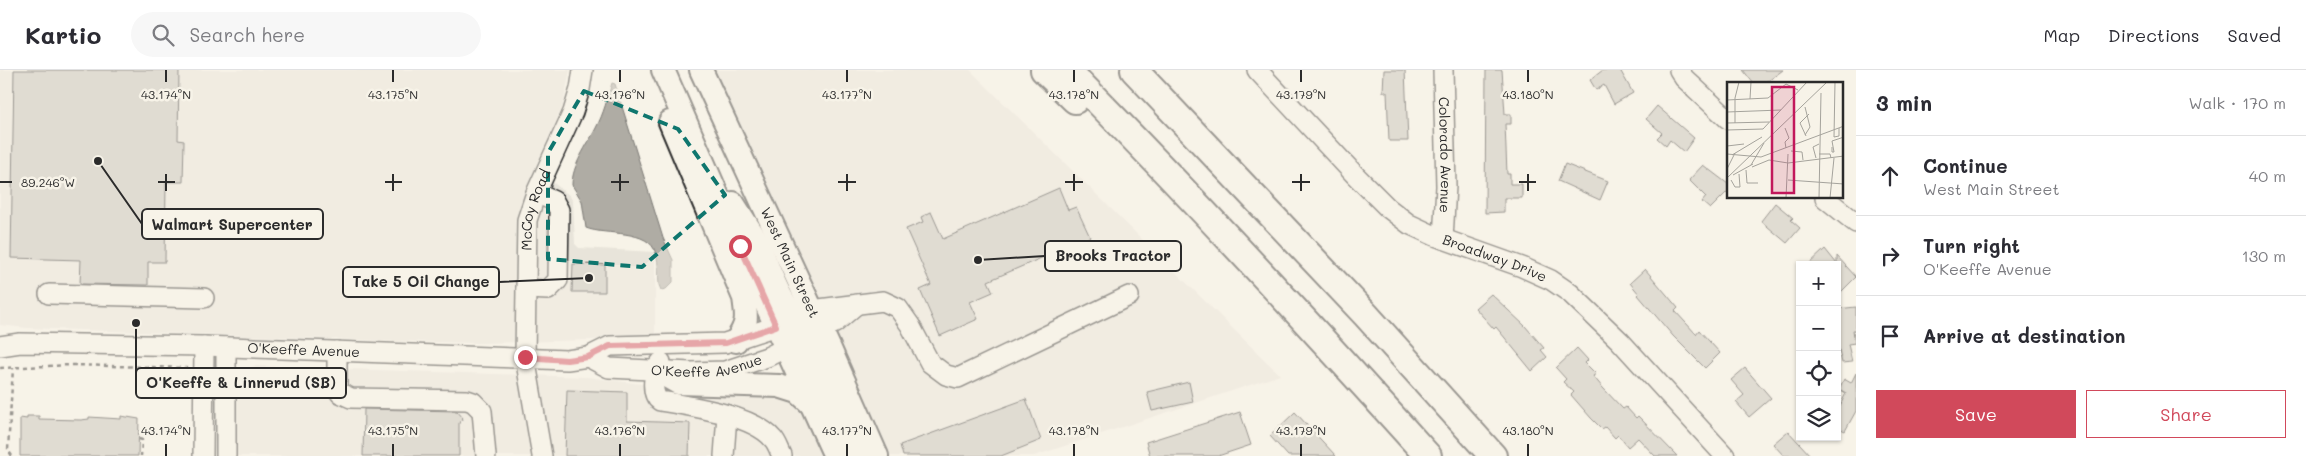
<!DOCTYPE html>
<meta charset="utf-8">
<style>
:root{--surface:#fff;--page:#f7f7f7;--text:#2b2b33;--muted:#7c7c81;--line:#e1e1e2;--accent:#d1495b}
body{margin:0;font-family:Mali,sans-serif;background:var(--page);color:var(--text)}
.controls{position:absolute;right:15px;bottom:15px;display:grid;overflow:hidden;border-radius:0px;box-shadow:0 1px 4px #0004}
.controls button{width:45px;height:45px;display:grid;place-items:center;padding:0;border:0;border-bottom:1px solid var(--line);background:var(--surface);color:var(--text);font:25px sans-serif}
.stop{position:absolute;width:15px;height:15px;margin:-11px;border:4px solid #d1495b;border-radius:50%;background:#fff}
.stop.end{background:#d1495b;border-color:#fff;box-shadow:0 1px 5px #0008}
.list{margin:0;padding:0;list-style:none}
h2{display:flex;justify-content:space-between;align-items:center;height:65px;margin:0;padding:0 20px;font-size:21px}
h2 small{font-size:16px;font-weight:400;color:var(--muted)}
.list li{display:grid;grid-template-columns:32px 1fr auto;gap:15px;align-items:center;box-sizing:border-box;height:80px;padding:0 20px;border-top:1px solid var(--line)}
.list b{display:block;font-size:19px;white-space:nowrap}
.list p{margin:0;font-size:16px;white-space:nowrap;color:var(--muted)}
.list em{font-size:16px;font-style:normal;color:var(--muted)}
.actions{display:flex;gap:10px;padding:15px 20px}
.actions a{flex:1;padding:11px 0;border:1px solid var(--accent);border-radius:0px;text-align:center;font-size:18px;color:var(--accent)}
.actions .main{background:var(--accent);color:#fff}
.icon{flex:none;width:28px;height:28px;fill:none;stroke:currentColor;stroke-width:2;stroke-linecap:round;stroke-linejoin:round}
.map{position:relative;flex:none;width:1856px;height:386px;overflow:hidden}
header{display:flex;align-items:center;gap:30px;box-sizing:border-box;height:70px;padding:0 25px;background:var(--surface);border-bottom:1px solid var(--line)}
header strong{font-size:24px}
nav{display:flex;gap:28px;margin-inline-start:auto;font-size:18px}
.search{width:350px;height:45px;background:var(--page);display:flex;align-items:center;gap:12px;box-sizing:border-box;padding:0 18px;border-radius:28px;color:var(--muted);font-size:19px}
main{display:flex}
aside{flex:1;background:var(--surface)}
.map>svg:first-child{display:block}
.built{fill:#e8e4da}
.water{fill:#afaca4;stroke:#7a7874}
.building{fill:#c4c1b9;stroke:#2b2b2b}
.lines{fill:none;stroke-linecap:round;stroke-linejoin:round}
.minor-casing{stroke:#2b2b2b;stroke-width:22}
.major-casing{stroke:#2b2b2b;stroke-width:26}
.highway-casing{stroke:#2b2b2b;stroke-width:30}
.path{stroke:#2b2b2b;stroke-width:2.5;stroke-dasharray:4 4;stroke-linecap:butt}
.minor{stroke:#f7f3e8;stroke-width:19}
.major{stroke:#f7f3e8;stroke-width:22}
.highway{stroke:#f7f3e8;stroke-width:26}
.route{stroke:#d1495b;stroke-width:6}
.marked{fill:none;stroke:#0f766e;stroke-width:4;stroke-dasharray:10 6;stroke-linejoin:round}
.ticks{fill:none;stroke:#2b2b2b;stroke-width:2}
.labels{text-anchor:middle;stroke-width:5;stroke-linejoin:round;paint-order:stroke}
.street-label{font-size:14px;fill:#2b2b2b;stroke:#f7f3e8}
.inset-road{fill:none;stroke:#a5a39c;stroke-width:1}
.view{fill:#c2185b;fill-opacity:0.15;stroke:#c2185b;stroke-width:2.5}
.inset-edge{fill:none;stroke:#2b2b2b;stroke-width:2.5}
.ticks-label{font-size:12px;text-anchor:middle;fill:#2b2b2b;stroke:#f7f3e8;stroke-width:5;stroke-linejoin:round;paint-order:stroke}
.leader{fill:none;stroke:#2b2b2b;stroke-width:2}
.callout-dot{fill:#2b2b2b;stroke:#f7f3e8;stroke-width:2}
.callout{fill:#f7f3e8;stroke:#2b2b2b;stroke-width:2}
.callout-label{font-size:15px;text-anchor:middle;font-weight:bold;fill:#2b2b2b}
</style>
<header>
<strong>Kartio</strong>
<div class="search"><svg class="icon" aria-label="search" viewBox="0 0 24 24"><circle cx="10" cy="10" r="6"/><path d="M15 15l6 6"/></svg>Search here</div>
<nav><a>Map</a><a>Directions</a><a>Saved</a></nav>
</header>
<main>
<div class="map">
<svg width="1856" height="386" viewBox="0 0 1856 386">
<rect width="100%" height="100%" fill="#f7f3e8"/>
<filter id="ink" filterUnits="userSpaceOnUse"><feTurbulence type="fractalNoise" baseFrequency=".02" numOctaves="2"/><feDisplacementMap in="SourceGraphic" scale="10" xChannelSelector="R" yChannelSelector="G"/><feConvolveMatrix kernelMatrix="1 2 1 2 8 2 1 2 1" color-interpolation-filters="sRGB"/></filter>
<g filter="url(#ink)">
<!-- built -->
<g class="built">
<polygon points="0,0 570,0 563,35 535,98 570,126 573,132 575,174 579,178 655,182 655,268 481,273 382,271 27,258 0,255"/>
<polygon points="716,0 970,0 1280,305 1034,386 885,386 759,103"/>
<polygon points="255,296 586,307 664,317 779,323 797,330 825,386 234,386 235,317 242,300"/>
</g>
<!-- water -->
<path class="water" d="M 612,13 L 615,14 L 663,168 L 673,190 L 673,212 L 666,219 L 661,220 L 659,215 C 658,205 659,193 656,184 C 650,158 605,166 586,158 L 582,131 L 572,115 C 572,95 587,76 596,58 C 604,43 607,29 612,13 Z"/>
<!-- building -->
<g class="building">
<polygon points="14,0 179,0 178,70 184,71 183,112 166,112 165,192 148,192 148,215 80,214 81,190 11,188"/>
<polygon points="1384,0 1405,0 1408,71 1389,71 1387,22 1383,22"/>
<polygon points="1486,0 1502,0 1505,44 1511,44 1511,54 1505,54 1507,104 1510,104 1510,114 1522,114 1522,128 1504,128 1504,142 1485,143"/>
<polygon points="1603,0 1620,0 1633,23 1614,34 1604,15 1596,20 1590,10"/>
<polygon points="1743,0 1783,0 1764,14 1754,14"/>
<polygon points="1657,36 1694,68 1684,82 1670,70 1666,76 1657,68 1662,63 1646,49"/>
<polygon points="1565,94 1608,111 1600,130 1558,111"/>
<polygon points="1703,95 1728,114 1728,121 1710,139 1702,132 1706,127 1689,110"/>
<polygon points="1059,118 1068,140 1076,137 1090,167 988,211 993,222 970,232 978,249 940,266 920,220 931,215 906,159 923,152 921,147 931,142 943,169"/>
<polygon points="1775,133 1793,148 1791,150 1800,158 1787,173 1761,151"/>
<polygon points="1825,179 1837,194 1837,186 1856,207 1837,226 1837,195 1808,195"/>
<polygon points="573,194 605,195 605,222 572,222"/>
<polygon points="1645,199 1678,238 1675,241 1696,264 1699,260 1720,283 1705,298 1673,266 1638,225 1639,224 1630,213"/>
<polygon points="1491,224 1525,256 1544,278 1541,280 1547,287 1532,301 1496,257 1494,259 1475,238"/>
<polygon points="1856,237 1856,260 1853,260 1855,273 1848,274 1852,292 1842,293 1837,271 1837,239"/>
<polygon points="1577,278 1588,290 1585,293 1596,304 1593,306 1603,318 1623,339 1626,337 1636,348 1638,346 1677,386 1655,386 1638,368 1628,377 1618,365 1615,368 1605,357 1602,359 1591,348 1571,325 1574,322 1563,312 1566,309 1556,298"/>
<polygon points="1745,298 1771,328 1749,347 1736,332 1744,325 1731,310"/>
<polygon points="1856,303 1856,341 1845,361 1837,357 1837,342 1846,323 1839,319 1844,309 1851,313"/>
<polygon points="1189,312 1193,332 1152,341 1147,322"/>
<polygon points="567,320 627,322 627,351 690,353 689,386 565,386"/>
<polygon points="1026,329 1041,370 1001,386 903,386 900,375"/>
<polygon points="364,339 457,341 463,348 459,353 459,386 363,386"/>
<polygon points="1240,342 1251,375 1218,386 1150,386 1146,372"/>
<polygon points="1295,342 1336,386 1288,386 1270,366"/>
<polygon points="27,346 39,346 39,349 81,350 89,349 89,347 121,349 121,346 139,349 138,386 20,386 20,348 27,349"/>
<polygon points="1788,361 1811,386 1784,386 1773,374"/>
</g>
<g class="lines">
<!-- minor casing -->
<g class="minor-casing">
<g id="minor">
<path id="s1" d="M 1257,0 L 1357,107 L 1388,138 L 1409,154 L 1435,166 L 1522,197 L 1551,210 L 1570,223 L 1620,271 L 1725,386"/>
<path id="s2" d="M 1443,0 L 1446,116 L 1443,169"/>
<polyline points="1679,0 1684,8 1728,49"/>
<polyline points="1825,128 1856,153"/>
<polyline points="526,219 548,220 558,210 559,140 554,131 536,123"/>
<polyline points="49,224 204,228"/>
<path id="s3" d="M 0,276 L 20,273 L 204,276 L 567,290 L 588,287 L 610,276 L 725,273 L 776,256 L 811,240 L 883,231 L 898,238 L 910,255 L 930,293 L 946,305 L 958,308 L 1129,226"/>
<polyline points="337,281 337,317 340,323 351,328 467,330 473,332 482,341 486,386"/>
<path id="s4" d="M 588,287 L 609,298 L 691,302 L 725,301 L 767,287 L 835,253 L 857,234"/>
<path d="M 661,292 C 653,300 650,324 660,331 C 690,336 753,345 773,369 C 777,373 779,380 782,386"/>
<polyline points="203,386 204,276"/>
<polyline points="226,386 226,277"/>
<path id="s5" d="M 542,386 L 525,287 L 527,150 L 536,123 L 573,42 L 580,19 L 583,0"/>
<polyline points="724,386 727,345"/>
</g>
</g>
<!-- major casing -->
<g class="major-casing">
<g id="major">
<polyline points="663,0 740,177 835,386"/>
<path id="s6" d="M 701,0 L 830,279 L 877,386"/>
<path d="M 670,52 L 744,228 C 747,248 748,254 736,271"/>
<path d="M 733,133 C 740,144 747,155 754,166 C 772,198 779,251 821,260"/>
<polyline points="780,257 797,262 803,269 856,386"/>
<polyline points="657,301 678,313 779,316 798,322 810,333"/>
</g>
</g>
<!-- highway casing -->
<g class="highway-casing">
<g id="highway">
<polyline points="1044,0 1075,30"/>
<path d="M 1067,0 C 1191,125 1310,255 1428,386"/>
<polyline points="1134,0 1366,245 1493,386"/>
</g>
</g>
<!-- path -->
<g class="path">
<polyline points="0,298 72,295 188,298"/>
<polyline points="139,369 142,370 141,386"/>
<polyline points="12,386 8,380 13,298"/>
</g>
<!-- minor -->
<use href="#minor" class="minor"/>
<!-- major -->
<use href="#major" class="major"/>
<!-- highway -->
<use href="#highway" class="highway"/>
</g>
</g>
<g class="lines" filter="url(#ink)">
<!-- route -->
<polyline class="route" points="525,287 567,290 588,287 610,276 726,273 776,256 740,176"/>
</g>
<!-- marked area -->
<path d="M0 0H1856V386H0ZM 584,21 L 678,59 L 725,125 L 642,197 L 548,189 L 548,83 Z" fill="#f7f3e8" fill-opacity=".55" fill-rule="evenodd"/>
<path class="marked" d="M 584,21 L 678,59 L 725,125 L 642,197 L 548,189 L 548,83 Z"/>
<!-- ticks -->
<path class="ticks" d="M 166,0 L 166,12M 393,0 L 393,12M 620,0 L 620,12M 847,0 L 847,12M 1074,0 L 1074,12M 1301,0 L 1301,12M 1528,0 L 1528,12M 166,104 L 166,121M 393,104 L 393,121M 620,104 L 620,121M 847,104 L 847,121M 1074,104 L 1074,121M 1301,104 L 1301,121M 1528,104 L 1528,121M 0,112 L 12,112M 158,112 L 175,112M 385,112 L 402,112M 611,112 L 629,112M 838,112 L 856,112M 1065,112 L 1083,112M 1292,112 L 1310,112M 1519,112 L 1536,112M 166,374 L 166,386M 393,374 L 393,386M 620,374 L 620,386M 847,374 L 847,386M 1074,374 L 1074,386M 1301,374 L 1301,386M 1528,374 L 1528,386"/>
<g class="labels">
<!-- street labels -->
<g class="street-label">
<text dy="5" stroke="none"><textPath href="#s2" startOffset="85">Colorado Avenue</textPath></text>
<text dy="5" stroke="none"><textPath href="#s5" startOffset="249">McCoy Road</textPath></text>
<text dy="5" stroke="none"><textPath href="#s1" startOffset="309">Broadway Drive</textPath></text>
<text dy="5" stroke="none"><textPath href="#s6" startOffset="212">West Main Street</textPath></text>
<text dy="5" stroke="none"><textPath href="#s3" startOffset="304">O'Keeffe Avenue</textPath></text>
<text dy="5" stroke="none"><textPath href="#s4" startOffset="122">O'Keeffe Avenue</textPath></text>
</g>
</g>
<!-- overview -->
<g transform="translate(1727 12)">
<rect width="116" height="116" fill="#f7f3e8"/>
<path class="inset-road" d="M 108,0 L 107,55 L 112,54 L 112,46M 23,17 L 24,0M 0,18 L 41,16 L 59,2 L 71,8M 78,25 L 83,45 L 78,53M 0,30 L 54,28M 0,41 L 42,40M 8,41 L 8,16 L 12,0M 58,46 L 62,56 L 58,60 L 59,66M 0,48 L 36,47 L 80,0M 79,54 L 73,41 L 82,32M 0,64 L 17,62M 105,65 L 105,70 L 107,70 L 105,59 L 117,55M 64,69 L 75,70 L 76,78M 0,72 L 34,75 L 117,44M 92,72 L 103,72 L 104,76M 5,73 L 35,55M 89,76 L 86,65 L 92,62M 24,83 L 37,61M 25,85 L 42,78 L 61,81 L 117,74M 0,87 L 8,71M 19,88 L 20,101 L 31,101M 6,93 L 26,82M 0,96 L 100,0M 4,98 L 8,105 L 13,105 L 12,92M 61,98 L 117,102M 59,116 L 61,72M 92,116 L 94,11M 103,116 L 107,76"/>
<path class="view" d="M 45,5 L 67,5 L 67,111 L 45,111 Z"/>
<rect width="116" height="116" class="inset-edge"/>
</g>
<g class="ticks-label">
<text x="166" y="29">43.174°N</text>
<text x="393" y="29">43.175°N</text>
<text x="620" y="29">43.176°N</text>
<text x="847" y="29">43.177°N</text>
<text x="1074" y="29">43.178°N</text>
<text x="1301" y="29">43.179°N</text>
<text x="1528" y="29">43.180°N</text>
<text x="48" y="117">89.246°W</text>
<text x="166" y="365">43.174°N</text>
<text x="393" y="365">43.175°N</text>
<text x="620" y="365">43.176°N</text>
<text x="847" y="365">43.177°N</text>
<text x="1074" y="365">43.178°N</text>
<text x="1301" y="365">43.179°N</text>
<text x="1528" y="365">43.180°N</text>
</g>
<!-- callouts -->
<path class="leader" d="M98 91L142 154M978 190L1045 186M589 208L499 212M136 253L136 313"/>
<g class="callout-dot">
<circle cx="98" cy="91" r="5"/>
<circle cx="978" cy="190" r="5"/>
<circle cx="589" cy="208" r="5"/>
<circle cx="136" cy="253" r="5"/>
</g>
<g class="callout">
<rect x="142" y="139" width="181" height="30" rx="5"/>
<rect x="1045" y="171" width="136" height="30" rx="5"/>
<rect x="343" y="197" width="156" height="30" rx="5"/>
<rect x="136" y="298" width="210" height="30" rx="5"/>
</g>
<g class="callout-label">
<text x="232" y="160">Walmart Supercenter</text>
<text x="1113" y="191">Brooks Tractor</text>
<text x="421" y="217">Take 5 Oil Change</text>
<text x="241" y="318">O'Keeffe &amp; Linnerud (SB)</text>
</g>
</svg>
<div class="controls">
<button>+</button>
<button>−</button>
<button><svg class="icon" aria-label="locate" viewBox="0 0 24 24"><circle cx="12" cy="12" r="6"/><path d="M12 2v4M12 18v4M2 12h4M18 12h4"/></svg></button>
<button><svg class="icon" aria-label="layers" viewBox="0 0 24 24"><path d="M12 4l9 5-9 5-9-5zM3 14l9 5 9-5"/></svg></button>
</div>
<div class="stop" style="left:740px;top:176px"></div>
<div class="stop end" style="left:525px;top:287px"></div>
</div>
<aside>
<h2>3 min<small>Walk · 170 m</small></h2>
<ul class="list">
<li><svg class="icon" aria-label="ahead" viewBox="0 0 24 24"><path d="M12 20V5M6 11l6-6 6 6"/></svg><div><b>Continue</b><p>West Main Street</p></div><em>40 m</em></li>
<li><svg class="icon" aria-label="right" viewBox="0 0 24 24"><path d="M7 20v-9h11M14 6l5 5-5 5"/></svg><div><b>Turn right</b><p>O'Keeffe Avenue</p></div><em>130 m</em></li>
<li><svg class="icon" aria-label="arrive" viewBox="0 0 24 24"><path d="M6 21V4h12l-3 4 3 4H6"/></svg><div><b>Arrive at destination</b></div></li>
</ul>
<div class="actions"><a class="main">Save</a><a>Share</a></div>
</aside>
</main>
